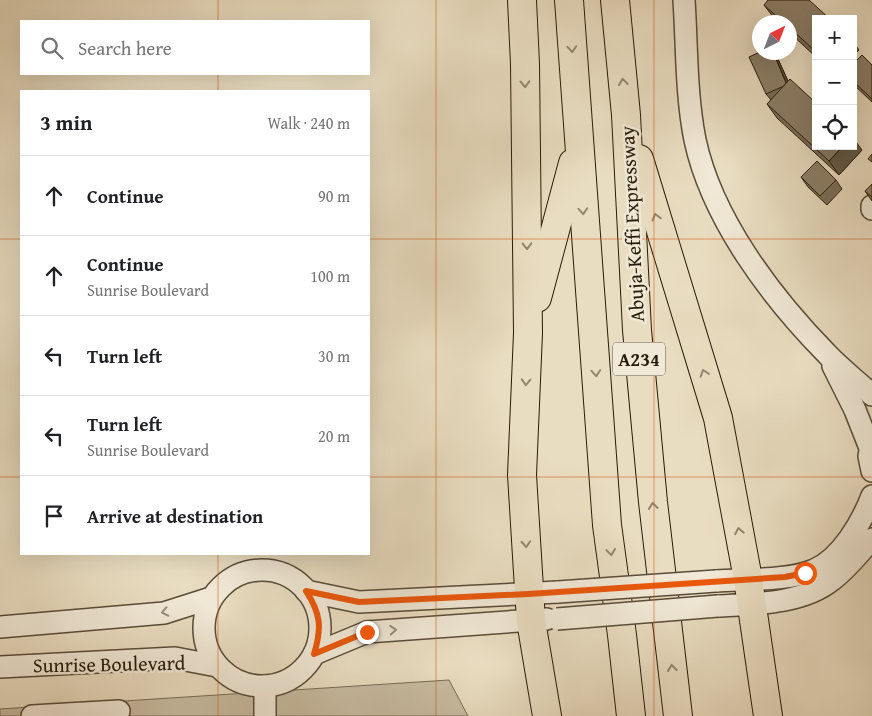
<!DOCTYPE html>
<meta charset="utf-8">
<style>
:root{--surface:#fff;--page:#f6f6f6;--text:#202124;--muted:#757577;--line:#e0e0e0}
body{margin:0;font-family:"Gentium Book Plus",serif;background:var(--page);color:var(--text)}
.controls{position:absolute;right:15px;top:15px;display:grid;overflow:hidden;border-radius:0px;box-shadow:0 5px 20px #0002}
.controls button{width:45px;height:45px;display:grid;place-items:center;padding:0;border:0;border-bottom:1px solid var(--line);background:var(--surface);color:var(--text);font:25px sans-serif}
.compass{position:absolute;left:752px;top:15px;width:45px;height:45px;border-radius:50%;background:var(--surface);box-shadow:0 5px 20px #0002;rotate:42deg}
.stop{position:absolute;width:15px;height:15px;margin:-11px;border:4px solid #ea580c;border-radius:50%;background:#fff}
.stop.end{background:#ea580c;border-color:#fff;box-shadow:0 1px 5px #0008}
.list{margin:0;padding:0;list-style:none}
h2{display:flex;justify-content:space-between;align-items:center;height:65px;margin:0;padding:0 20px;font-size:21px}
h2 small{font-size:16px;font-weight:400;color:var(--muted)}
.list li{display:grid;grid-template-columns:32px 1fr auto;gap:15px;align-items:center;box-sizing:border-box;height:80px;padding:0 20px;border-top:1px solid var(--line)}
.list b{display:block;font-size:19px;white-space:nowrap}
.list p{margin:0;font-size:16px;white-space:nowrap;color:var(--muted)}
.list em{font-size:16px;font-style:normal;color:var(--muted)}
.icon{flex:none;width:28px;height:28px;fill:none;stroke:currentColor;stroke-width:2;stroke-linecap:round;stroke-linejoin:round}
.map{position:relative;flex:none;width:872px;height:716px;overflow:hidden}
.search{position:absolute;background:var(--surface);box-shadow:0 5px 20px #0002;left:20px;top:20px;width:350px;height:55px;display:flex;align-items:center;gap:12px;box-sizing:border-box;padding:0 18px;border-radius:0px;color:var(--muted);font-size:19px}
.panel{position:absolute;background:var(--surface);box-shadow:0 5px 20px #0002;left:20px;top:90px;width:350px;height:465px;border-radius:0px}
.map>svg:first-child{display:block}
.green{fill:#c8bca2;stroke:#786c56}
.lines{fill:none;stroke-linecap:round;stroke-linejoin:round}
.minor-casing{stroke:#584c38;stroke-width:24}
.highway-casing{stroke:#271b0a;stroke-width:30}
.minor{stroke:#f1e9d7;stroke-width:21}
.highway{stroke:#e9ddc1;stroke-width:28}
.minor-bridge-casing{stroke:#584c38;stroke-width:24;stroke-linecap:butt}
.minor-bridge{stroke:#f1e9d7;stroke-width:21}
.wall{fill:#786e5a;stroke:#271b0a}
.shaded-wall{fill:#625a4a;stroke:#271b0a}
.building{fill:#8c8069;stroke:#271b0a}
.oneway{stroke:#92866f}
.oneway2{stroke:#968c7b}
.route{stroke:#ea580c;stroke-width:6}
.grid{fill:none;stroke:#d5530c;stroke-width:1;stroke-opacity:0.55}
.labels{text-anchor:middle;stroke-width:5;stroke-linejoin:round;paint-order:stroke}
.shield{fill:#f1e9d7;stroke:#645948;stroke-width:1}
.shield-label{font-size:19px;font-weight:bold;fill:#271b0a}
.street-label{font-size:20px;fill:#271b0a;stroke:#f1e9d7}
</style>
<div class="map">
<svg width="872" height="716" viewBox="0 0 872 716">
<rect width="100%" height="100%" fill="#e9ddc1"/>
<filter id="stains"><feTurbulence type="fractalNoise" baseFrequency=".004" numOctaves="4"/><feColorMatrix values="0 0 0 0 .2 0 0 0 0 .09 0 0 0 0 .02 0 0 0 .5 -.17"/></filter>
<radialGradient id="worn" r=".72"><stop offset=".6" stop-color="#630" stop-opacity="0"/><stop offset="1" stop-color="#630" stop-opacity=".3"/></radialGradient>
<!-- green -->
<polygon class="green" points="449,680 468,716 0,716 0,709"/>
<g class="lines">
<!-- minor casing -->
<g class="minor-casing">
<g id="minor">
<path d="M 684,0 C 687,46 686,95 695,140 C 712,219 771,297 827,354 C 841,369 857,381 872,395"/>
<polyline points="872,206 872,209"/>
<polyline points="833,366 855,410 870,448"/>
<polyline points="872,444 869,456 872,471"/>
<circle cx="262" cy="628" r="58"/>
<path d="M 716,581 C 744,579 789,581 814,570 C 841,559 862,522 872,496"/>
<polyline points="306,591 359,602 558,592"/>
<path d="M 718,606 C 754,604 803,604 832,580 C 847,569 859,553 872,539"/>
<polyline points="0,627 164,613 211,598"/>
<polyline points="314,654 367,632 547,619"/>
<polyline points="0,667 175,658 217,666"/>
<polyline points="265,686 265,716"/>
<polyline points="32,716 119,711"/>
</g>
</g>
<!-- highway casing -->
<g class="highway-casing">
<g id="highway">
<polyline points="522,0 525,64 528,333 522,475 531,621 547,716"/>
<polyline points="569,0 607,525 622,635 631,716"/>
<polyline points="615,0 626,115 637,330 653,502 678,716"/>
<polyline points="639,159 718,418 748,579 768,716"/>
<polyline points="537,298 573,163"/>
</g>
</g>
<!-- minor -->
<use href="#minor" class="minor"/>
<!-- highway -->
<use href="#highway" class="highway"/>
<!-- minor-bridge casing -->
<g class="minor-bridge-casing">
<g id="minor-bridge">
<polyline points="558,592 716,581"/>
<polyline points="557,619 718,606"/>
</g>
</g>
<!-- minor-bridge -->
<use href="#minor-bridge" class="minor-bridge"/>
</g>
<!-- wall -->
<g class="wall">
<polygon points="764,5 816,19 816,57 790,33 790,22 778,22 774,18"/>
<polygon points="777,57 788,81 862,150 839,175 777,118 767,104 771,100 766,94"/>
<polygon points="853,64 872,65 872,102 853,84"/>
<polygon points="801,177 836,180 842,189 827,205 808,187"/>
<polygon points="872,184 872,201 865,191"/>
</g>
<!-- shaded-wall -->
<g class="shaded-wall">
<polygon points="853,42 859,50 853,56"/>
<polygon points="773,52 774,52 777,57 794,94 787,84"/>
<polygon points="853,138 862,150 839,175 829,161 843,146 853,146"/>
</g>
<!-- building -->
<g class="building">
<polygon points="768,0 809,0 830,19 816,19 816,52 790,28 790,22 783,22 764,5"/>
<polygon points="760,52 773,52 786,83 784,86 766,94 749,57"/>
<polygon points="862,55 872,65 872,99 853,81 853,64"/>
<polygon points="790,79 816,103 816,146 843,146 829,161 767,104"/>
<polygon points="872,154 872,162 868,159"/>
<polygon points="817,161 836,180 820,196 801,177"/>
<polygon points="872,184 872,197 865,191"/>
</g>
<!-- one-way arrows -->
<defs><path id="oneway-chevron" d="M-2-3.5L2.5 0L-2 3.5" fill="none" stroke-width="1.6" stroke-linecap="round" stroke-linejoin="round" transform="scale(1.25)"/></defs>
<g class="oneway">
<use href="#oneway-chevron" transform="translate(572 49) rotate(86)"/>
<use href="#oneway-chevron" transform="translate(623 82) rotate(-96)"/>
<use href="#oneway-chevron" transform="translate(525 84) rotate(89)"/>
<use href="#oneway-chevron" transform="translate(583 211) rotate(86)"/>
<use href="#oneway-chevron" transform="translate(656 217) rotate(-106)"/>
<use href="#oneway-chevron" transform="translate(527 246) rotate(89)"/>
<use href="#oneway-chevron" transform="translate(596 373) rotate(86)"/>
<use href="#oneway-chevron" transform="translate(704 373) rotate(-108)"/>
<use href="#oneway-chevron" transform="translate(526 382) rotate(92)"/>
<use href="#oneway-chevron" transform="translate(653 506) rotate(-96)"/>
<use href="#oneway-chevron" transform="translate(739 531) rotate(-100)"/>
<use href="#oneway-chevron" transform="translate(526 544) rotate(87)"/>
<use href="#oneway-chevron" transform="translate(611 552) rotate(82)"/>
<use href="#oneway-chevron" transform="translate(672 668) rotate(-97)"/>
</g>
<g class="oneway2">
<use href="#oneway-chevron" transform="translate(165 612) rotate(168)"/>
<use href="#oneway-chevron" transform="translate(393 630) rotate(-4)"/>
</g>
<g class="lines">
<!-- route -->
<path class="route" d="M 367,632 L 314,654 C 322,628 321,614 306,591 L 359,602 L 528,594 L 785,577 L 805,573"/>
</g>
<!-- grid -->
<path class="grid" d="M 218,0 L 218,21M 436,0 L 436,716M 654,0 L 654,716M 218,74 L 218,91M 0,239 L 21,239M 369,239 L 872,239M 0,477 L 21,477M 369,477 L 872,477M 218,554 L 218,716"/>
<g class="labels">
<!-- shield labels -->
<rect class="shield" x="613" y="342.5" width="52" height="33" rx="4"/>
<g class="shield-label">
<text x="639" y="366">A234</text>
</g>
<!-- street labels -->
<g class="street-label">
<text transform="translate(632 224) rotate(-93)" y="7">Abuja-Keffi Expressway</text>
<text transform="translate(109 664) rotate(-1)" y="7">Sunrise Boulevard</text>
</g>
</g>
<rect width="100%" height="100%" filter="url(#stains)"/>
<rect width="100%" height="100%" fill="url(#worn)"/>
</svg>
<div class="controls">
<button>+</button>
<button>−</button>
<button><svg class="icon" aria-label="locate" viewBox="0 0 24 24"><circle cx="12" cy="12" r="6"/><path d="M12 2v4M12 18v4M2 12h4M18 12h4"/></svg></button>
</div>
<svg class="compass" viewBox="-18 -18 36 36"><path d="M0-13l5 13h-10z" fill="#e53935"/><path d="M0 13l5-13h-10z" fill="#757577"/></svg>
<div class="stop" style="left:805px;top:573px"></div>
<div class="stop end" style="left:367px;top:632px"></div>
<div class="search"><svg class="icon" aria-label="search" viewBox="0 0 24 24"><circle cx="10" cy="10" r="6"/><path d="M15 15l6 6"/></svg>Search here</div>
<section class="panel">
<h2>3 min<small>Walk · 240 m</small></h2>
<ul class="list">
<li><svg class="icon" aria-label="ahead" viewBox="0 0 24 24"><path d="M12 20V5M6 11l6-6 6 6"/></svg><div><b>Continue</b></div><em>90 m</em></li>
<li><svg class="icon" aria-label="ahead" viewBox="0 0 24 24"><path d="M12 20V5M6 11l6-6 6 6"/></svg><div><b>Continue</b><p>Sunrise Boulevard</p></div><em>100 m</em></li>
<li><svg class="icon" aria-label="left" viewBox="0 0 24 24"><path d="M17 20v-9H6M10 6l-5 5 5 5"/></svg><div><b>Turn left</b></div><em>30 m</em></li>
<li><svg class="icon" aria-label="left" viewBox="0 0 24 24"><path d="M17 20v-9H6M10 6l-5 5 5 5"/></svg><div><b>Turn left</b><p>Sunrise Boulevard</p></div><em>20 m</em></li>
<li><svg class="icon" aria-label="arrive" viewBox="0 0 24 24"><path d="M6 21V4h12l-3 4 3 4H6"/></svg><div><b>Arrive at destination</b></div></li>
</ul>
</section>
</div>
